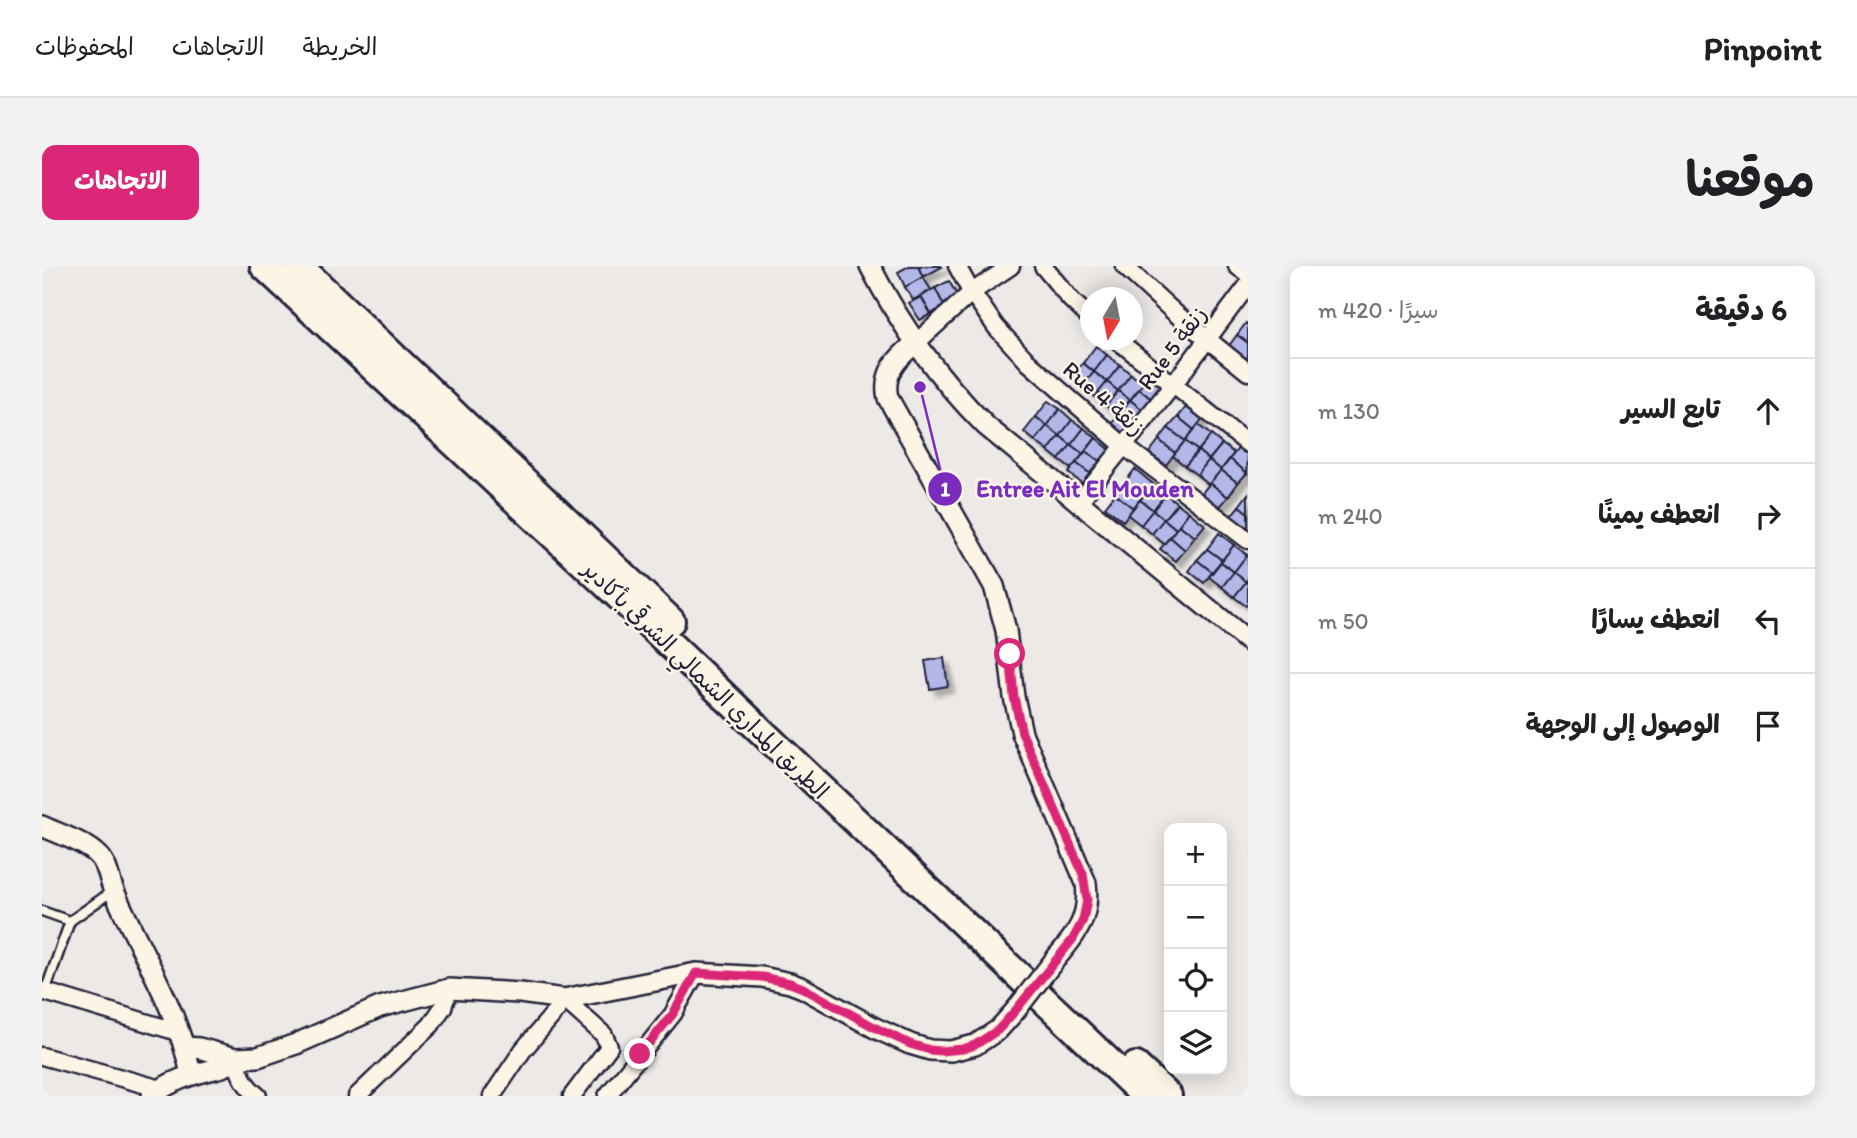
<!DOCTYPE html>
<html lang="ar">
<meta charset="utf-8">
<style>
:root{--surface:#fff;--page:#f2f2f2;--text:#202124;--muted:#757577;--line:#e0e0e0;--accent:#db2777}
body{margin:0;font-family:Itim,"Playpen Sans Arabic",sans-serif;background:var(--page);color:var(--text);direction:rtl}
.controls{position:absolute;right:21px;bottom:21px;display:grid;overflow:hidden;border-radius:14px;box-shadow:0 4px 18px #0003}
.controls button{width:63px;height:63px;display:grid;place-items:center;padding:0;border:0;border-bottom:2px solid var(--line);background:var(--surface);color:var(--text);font:35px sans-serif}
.compass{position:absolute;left:1038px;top:21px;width:63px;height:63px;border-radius:50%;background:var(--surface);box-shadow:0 4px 18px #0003;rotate:190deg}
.stop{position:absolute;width:21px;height:21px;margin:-16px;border:5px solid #db2777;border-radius:50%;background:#fff}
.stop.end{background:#db2777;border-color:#fff;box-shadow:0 2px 7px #0008}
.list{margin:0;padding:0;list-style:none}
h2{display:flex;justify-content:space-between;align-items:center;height:91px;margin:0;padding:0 28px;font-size:30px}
h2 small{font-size:23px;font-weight:400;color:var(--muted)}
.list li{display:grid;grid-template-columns:46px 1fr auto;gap:21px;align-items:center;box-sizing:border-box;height:105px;padding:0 28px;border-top:2px solid var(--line)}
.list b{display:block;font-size:26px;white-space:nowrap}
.list em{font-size:23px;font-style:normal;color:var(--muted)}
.icon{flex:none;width:38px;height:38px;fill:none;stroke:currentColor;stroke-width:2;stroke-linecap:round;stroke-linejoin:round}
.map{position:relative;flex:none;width:1206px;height:830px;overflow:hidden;direction:ltr;border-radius:14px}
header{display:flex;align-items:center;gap:42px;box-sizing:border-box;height:98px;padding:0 35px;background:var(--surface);border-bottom:2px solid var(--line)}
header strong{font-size:33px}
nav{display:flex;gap:38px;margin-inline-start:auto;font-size:24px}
.intro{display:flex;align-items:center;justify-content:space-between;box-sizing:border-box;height:168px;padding:0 42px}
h1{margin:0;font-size:49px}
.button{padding:18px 32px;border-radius:14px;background:var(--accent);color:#fff;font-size:24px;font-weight:700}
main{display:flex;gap:42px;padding:0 42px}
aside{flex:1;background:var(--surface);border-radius:14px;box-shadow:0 4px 18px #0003}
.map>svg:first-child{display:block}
.building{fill:#b3b8e9;stroke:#22223b;stroke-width:2;filter:url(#shadow)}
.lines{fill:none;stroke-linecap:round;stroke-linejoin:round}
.service-casing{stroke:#22223b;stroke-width:13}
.minor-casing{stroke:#22223b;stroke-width:21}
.tertiary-casing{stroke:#22223b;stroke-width:24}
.trunk-casing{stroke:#22223b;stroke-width:32}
.service{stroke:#fcf5e5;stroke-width:8}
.minor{stroke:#fcf5e5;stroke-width:16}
.tertiary{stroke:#fcf5e5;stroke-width:19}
.trunk{stroke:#fcf5e5;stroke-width:26}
.tertiary-bridge-casing{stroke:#22223b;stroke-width:24;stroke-linecap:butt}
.tertiary-bridge{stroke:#fcf5e5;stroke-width:19}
.route{stroke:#db2777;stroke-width:9}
.labels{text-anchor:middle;stroke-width:5;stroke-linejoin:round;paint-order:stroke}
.street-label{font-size:23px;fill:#22223b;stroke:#fcf5e5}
.leader{fill:none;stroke:#7b2cbf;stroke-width:2.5}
.callout-dot{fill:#7b2cbf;stroke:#fcf5e5;stroke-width:2.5}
.mark-label{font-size:21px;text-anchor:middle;font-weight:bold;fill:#fff}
.callout-label{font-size:24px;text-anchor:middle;font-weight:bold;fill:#7b2cbf;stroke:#fcf5e5;stroke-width:5;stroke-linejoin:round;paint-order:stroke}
</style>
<header>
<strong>Pinpoint</strong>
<nav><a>الخريطة</a><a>الاتجاهات</a><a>المحفوظات</a></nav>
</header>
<div class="intro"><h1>موقعنا</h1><a class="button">الاتجاهات</a></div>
<main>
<aside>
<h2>6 دقيقة<small>سيرًا · 420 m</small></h2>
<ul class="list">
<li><svg class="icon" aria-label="ahead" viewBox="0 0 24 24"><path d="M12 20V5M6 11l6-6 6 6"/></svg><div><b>تابع السير</b></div><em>130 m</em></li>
<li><svg class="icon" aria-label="right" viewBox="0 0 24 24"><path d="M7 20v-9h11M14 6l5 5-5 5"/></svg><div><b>انعطف يمينًا</b></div><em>240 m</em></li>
<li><svg class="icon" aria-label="left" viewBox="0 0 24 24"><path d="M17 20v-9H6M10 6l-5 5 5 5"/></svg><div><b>انعطف يسارًا</b></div><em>50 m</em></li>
<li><svg class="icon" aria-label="arrive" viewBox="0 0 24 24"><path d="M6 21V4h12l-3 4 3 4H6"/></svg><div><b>الوصول إلى الوجهة</b></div></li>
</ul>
</aside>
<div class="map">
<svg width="1206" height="830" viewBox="0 0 1206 830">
<defs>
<filter id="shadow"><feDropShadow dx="6" dy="6" stdDeviation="2" flood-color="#0004"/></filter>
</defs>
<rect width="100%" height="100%" fill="#ede9e6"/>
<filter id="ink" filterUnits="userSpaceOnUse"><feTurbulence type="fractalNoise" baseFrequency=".0143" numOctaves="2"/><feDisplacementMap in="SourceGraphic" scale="14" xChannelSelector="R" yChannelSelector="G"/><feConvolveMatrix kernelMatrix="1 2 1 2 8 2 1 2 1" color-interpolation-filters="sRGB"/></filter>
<g filter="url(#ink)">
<!-- building -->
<g class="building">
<polygon points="867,0 876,0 881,11 863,21 856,6"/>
<polygon points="876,0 899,0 900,1 881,11"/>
<polygon points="881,11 889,24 871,34 863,21"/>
<polygon points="907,15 916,31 902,40 893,22"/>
<polygon points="893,22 902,40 889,48 879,31"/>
<polygon points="879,31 889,48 878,54 867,37"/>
<polygon points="1204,57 1206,59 1206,77 1195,69"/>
<polygon points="1195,69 1206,77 1206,90 1203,94 1186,81"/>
<polygon points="1054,80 1065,89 1052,106 1041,97"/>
<polygon points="1065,89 1078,99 1065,116 1052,106"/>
<polygon points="1041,97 1052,106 1040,121 1029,112"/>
<polygon points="1078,99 1089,108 1076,125 1065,116"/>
<polygon points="1052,106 1065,116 1053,131 1040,121"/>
<polygon points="1089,108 1101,118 1088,134 1076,125"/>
<polygon points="1107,111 1124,125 1114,137 1097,123"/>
<polygon points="1065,116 1076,125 1064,140 1053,131"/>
<polygon points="1097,123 1114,137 1106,148 1088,134"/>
<polygon points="1076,125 1088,134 1076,149 1064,140"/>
<polygon points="1088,134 1106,148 1095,161 1078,147"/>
<polygon points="1006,135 1018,143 1005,160 994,151"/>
<polygon points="1145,140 1161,152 1152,164 1136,151"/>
<polygon points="1018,143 1030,154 1018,170 1005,160"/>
<polygon points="1078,147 1095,161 1086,173 1069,159"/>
<polygon points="994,151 1005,160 993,175 982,166"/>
<polygon points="1136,151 1152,164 1143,175 1126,162"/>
<polygon points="1030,154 1042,162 1029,179 1018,170"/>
<polygon points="1156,159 1169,169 1156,185 1143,175"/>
<polygon points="1005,160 1018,170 1006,185 993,175"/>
<polygon points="1042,162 1054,172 1041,188 1029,179"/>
<polygon points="1126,162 1143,175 1133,187 1117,174"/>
<polygon points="1169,169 1180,178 1167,194 1156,185"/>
<polygon points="1018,170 1029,179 1017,194 1006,185"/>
<polygon points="1054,172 1071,186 1061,198 1044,185"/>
<polygon points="1117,174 1133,187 1124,199 1107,187"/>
<polygon points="1143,175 1156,185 1143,200 1131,190"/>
<polygon points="1180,178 1192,187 1179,204 1167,194"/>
<polygon points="1029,179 1041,188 1029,203 1017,194"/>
<polygon points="1197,181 1206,188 1205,207 1188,193"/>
<polygon points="1044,185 1061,198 1051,210 1034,197"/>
<polygon points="1156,185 1167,194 1155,209 1143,200"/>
<polygon points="1188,193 1205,207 1196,217 1179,204"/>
<polygon points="1167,194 1179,204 1167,219 1155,209"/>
<polygon points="1034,197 1051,210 1044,220 1026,207"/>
<polygon points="1093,203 1111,218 1101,230 1083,216"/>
<polygon points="1179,204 1196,217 1186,231 1168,217"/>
<polygon points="1083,216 1101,230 1091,242 1073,228"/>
<polygon points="1168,217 1186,231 1177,242 1159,228"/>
<polygon points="1111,218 1124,228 1111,244 1098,234"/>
<polygon points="1073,228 1091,242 1081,255 1063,241"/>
<polygon points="1124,228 1135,237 1122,253 1111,244"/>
<polygon points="1206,228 1206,247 1197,240"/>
<polygon points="1098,234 1111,244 1099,259 1086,249"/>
<polygon points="1135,237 1147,246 1134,263 1122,253"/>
<polygon points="1197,240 1206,247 1206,263 1204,265 1187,252"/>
<polygon points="1111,244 1122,253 1110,268 1099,259"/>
<polygon points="1147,246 1163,259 1153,271 1137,259"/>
<polygon points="1122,253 1134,263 1122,278 1110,268"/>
<polygon points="1137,259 1153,271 1143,284 1128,271"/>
<polygon points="1177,267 1192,279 1180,294 1165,283"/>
<polygon points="1128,271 1143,284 1134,295 1118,283"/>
<polygon points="1192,279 1205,289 1192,306 1179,296"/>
<polygon points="1165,283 1180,294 1170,306 1155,294"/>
<polygon points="1205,289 1206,291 1206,313 1204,316 1192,306"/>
<polygon points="1155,294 1170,306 1162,317 1147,305"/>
<polygon points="1179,296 1192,306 1180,321 1167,311"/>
<polygon points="1192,306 1204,316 1192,331 1180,321"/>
<polygon points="1204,316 1206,317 1206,338 1204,340 1192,331"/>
<polygon points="902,392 906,420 888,423 883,395"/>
</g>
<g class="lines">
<!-- service casing -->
<g class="service-casing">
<g id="service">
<polyline points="0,645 28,655 72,624"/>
<polyline points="3,726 28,655"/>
</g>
</g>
<!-- minor casing -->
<g class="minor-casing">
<g id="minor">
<polyline points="915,0 927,22 954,61 987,97 1082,180 1206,274"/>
<polyline points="1001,0 1029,34 1048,52"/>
<polyline points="1082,0 1133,47 1206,106"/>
<polyline points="1195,0 1206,8"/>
<polyline points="1075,74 1206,178"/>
<polyline points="874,77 930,26 969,0"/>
<polyline points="1036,237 1131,119 1206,19"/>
<polyline points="0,725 136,766"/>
<polyline points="0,790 119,823"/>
<path d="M 193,792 C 198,808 202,819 216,830"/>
<polyline points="315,830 389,759 401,741 407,723"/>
<polyline points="450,830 481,784 514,745 522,733 562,769 567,781 530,830"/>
<polyline points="565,830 631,748 654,707"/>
</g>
</g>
<!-- tertiary casing -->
<g class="tertiary-casing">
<g id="tertiary">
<path d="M 828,0 C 858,59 897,113 944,160 L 1206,375"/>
<path d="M 874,77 C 856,91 840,107 846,132 L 952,320 L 964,364 L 972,431 L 980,467 L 1044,617 C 1048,650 1036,667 1015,691"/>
<path d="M 0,560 C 17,568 45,577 57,590 C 66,599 67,614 72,625 C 99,687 135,741 149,808"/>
<polyline points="143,781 157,782 193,792 216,791 254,778 338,741 407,723 478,727 522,733 654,707 720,711 748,717 761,722 833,762 868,778 888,784 909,785 933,779 956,764 973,745"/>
<path d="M 110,830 C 131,812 154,808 180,801 L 185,799 L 193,792"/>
</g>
</g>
<!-- trunk casing -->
<g class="trunk-casing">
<g id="trunk">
<polyline points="222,0 597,349 1103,830"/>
<polyline points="257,0 629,355"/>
<polyline points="1094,800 1126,830"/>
</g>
</g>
<!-- service -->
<use href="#service" class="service"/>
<!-- minor -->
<use href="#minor" class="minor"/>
<!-- tertiary -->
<use href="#tertiary" class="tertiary"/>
<!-- trunk -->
<use href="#trunk" class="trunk"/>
<!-- tertiary-bridge casing -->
<g class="tertiary-bridge-casing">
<polyline id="tertiary-bridge" points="973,745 1015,691"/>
</g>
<!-- tertiary-bridge -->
<use href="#tertiary-bridge" class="tertiary-bridge"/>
</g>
</g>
<g class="lines" filter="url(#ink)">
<!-- route -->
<polyline class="route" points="598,788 631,748 654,707 720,711 748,717 761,722 834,762 868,778 888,784 899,785 921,783 933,779 956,764 973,745 1031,673 1041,654 1045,634 1041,608 980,467 972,431 968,388"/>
</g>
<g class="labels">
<!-- street labels -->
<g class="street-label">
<text transform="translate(1130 82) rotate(-53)" y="8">Rue 5 زنقة</text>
<text transform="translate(1062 132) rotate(41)" y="8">Rue 4 زنقة</text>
<text transform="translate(664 414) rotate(44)" y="8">الطريق المداري الشمالي الشرقي بأكادير</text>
</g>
</g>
<!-- callouts -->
<path class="leader" d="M878 121L903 223"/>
<g class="callout-dot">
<circle cx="878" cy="121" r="7"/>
<circle cx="903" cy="223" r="18"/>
</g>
<g class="mark-label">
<text x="903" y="230">1</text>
</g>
<g class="callout-label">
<text x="1043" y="231">Entree Ait El Mouden</text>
</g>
</svg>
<div class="controls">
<button>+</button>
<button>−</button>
<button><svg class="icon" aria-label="locate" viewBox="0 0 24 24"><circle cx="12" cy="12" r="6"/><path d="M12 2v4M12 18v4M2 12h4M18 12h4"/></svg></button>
<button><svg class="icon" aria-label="layers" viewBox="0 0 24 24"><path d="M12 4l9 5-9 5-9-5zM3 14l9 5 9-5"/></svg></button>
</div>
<svg class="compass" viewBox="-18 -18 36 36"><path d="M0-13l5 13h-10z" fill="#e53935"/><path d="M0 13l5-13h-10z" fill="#757577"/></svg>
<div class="stop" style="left:968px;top:388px"></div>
<div class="stop end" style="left:598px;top:788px"></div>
</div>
</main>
